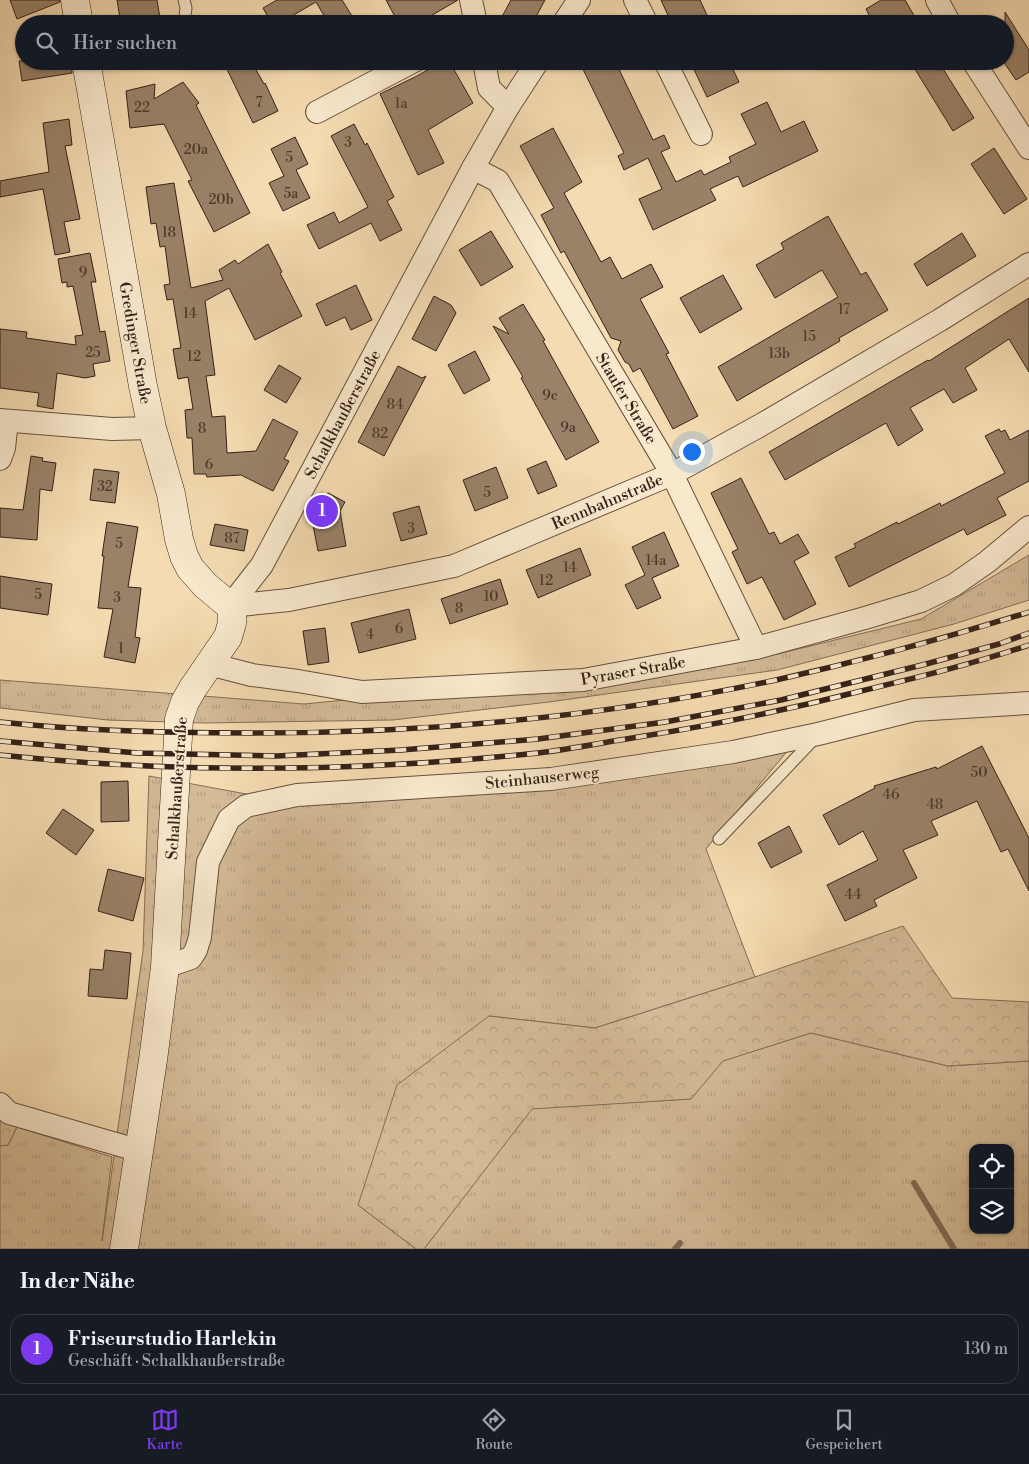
<!DOCTYPE html>
<html lang="de">
<meta charset="utf-8">
<style>
:root{--surface:#171b24;--page:#242831;--text:#f1f3f6;--muted:#9ea1a6;--line:#363941;--accent:#7c3aed}
body{margin:0;font-family:"Libre Bodoni",serif;background:var(--page);color:var(--text)}
.controls{position:absolute;right:15px;bottom:15px;display:grid;overflow:hidden;border-radius:10px;box-shadow:0 1px 4px #0004}
.controls button{width:45px;height:45px;display:grid;place-items:center;padding:0;border:0;border-bottom:1px solid var(--line);background:var(--surface);color:var(--text);font:25px sans-serif}
.you{position:absolute;left:691px;top:451px;width:18px;height:18px;margin:-12px;border:4px solid #fff;border-radius:50%;background:#1a73e8;box-shadow:0 0 0 8px #1a73e833}
.badge{display:grid;place-items:center;width:32px;height:32px;border-radius:50%;background:var(--accent);color:#fff;font-size:16px;font-weight:700}
.pin{position:absolute;translate:-50% -50%;border:2px solid #fff;box-shadow:0 1px 5px #0006}
.list{margin:0;padding:0;list-style:none}
h2{display:flex;justify-content:space-between;align-items:center;height:65px;margin:0;padding:0 20px;font-size:21px}
h2 small{font-size:16px;font-weight:400;color:var(--muted)}
.list li{display:grid;grid-template-columns:32px 1fr auto;gap:15px;align-items:center;box-sizing:border-box;height:70px;margin:0 10px 10px;padding:0 10px;border:1px solid var(--line);border-radius:15px}
.list b{display:block;font-size:19px;white-space:nowrap}
.list p{margin:0;font-size:16px;white-space:nowrap;color:var(--muted)}
.list em{font-size:16px;font-style:normal;color:var(--muted)}
.icon{flex:none;width:28px;height:28px;fill:none;stroke:currentColor;stroke-width:2;stroke-linecap:round;stroke-linejoin:round}
.map{position:relative;flex:none;width:1029px;height:1249px;overflow:hidden}
.search{position:absolute;background:var(--surface);box-shadow:0 1px 4px #0004;left:15px;right:15px;top:15px;height:55px;display:flex;align-items:center;gap:12px;box-sizing:border-box;padding:0 18px;border-radius:28px;color:var(--muted);font-size:19px}
.sheet{height:145px;background:var(--surface)}
nav{display:flex;justify-content:space-around;align-items:center;box-sizing:border-box;height:70px;border-top:1px solid var(--line);background:var(--surface);font-size:14px;color:var(--muted)}
nav a{display:grid;justify-items:center;gap:2px}
nav .on{color:var(--accent)}
.map>svg:first-child{display:block}
.grass{fill:url(#grass-tufts);stroke:#846e58;fill-rule:evenodd}
.forest{fill:url(#forest-crowns);stroke:#846e58}
.lines{fill:none;stroke-linecap:round;stroke-linejoin:round}
.stream{stroke:#816b55;stroke-width:6}
.building{fill:#998268;stroke:#352119}
.service-casing{stroke:#65503f;stroke-width:13}
.minor-casing{stroke:#65503f;stroke-width:24}
.secondary-casing{stroke:#352119;stroke-width:29}
.service{stroke:#f8e8cc;stroke-width:11}
.minor{stroke:#f8e8cc;stroke-width:22}
.secondary{stroke:#f8e8cc;stroke-width:28}
.rail-casing{stroke:#352119;stroke-width:5.5}
.rail{stroke:#f8e8cc;stroke-width:4;stroke-dasharray:11;stroke-linecap:butt}
.labels{text-anchor:middle;stroke-width:4;stroke-linejoin:round;paint-order:stroke}
.number-label{font-size:14px;fill:#4e392d}
.street-label{font-size:16px;fill:#352119;stroke:#f8e8cc}
</style>
<div class="map">
<svg width="1029" height="1249" viewBox="0 0 1029 1249">
<defs>
<pattern id="grass-tufts" width="24" height="20" patternUnits="userSpaceOnUse" patternTransform="scale(1.25)"><rect width="24" height="20" fill="#d4bb97"/><path d="M3 7l-1-3M5 7V3M7 7l1-3M15 17l-1-3M17 17v-4M19 17l1-3" fill="none" stroke="#b7a082"/></pattern>
<pattern id="forest-crowns" width="20" height="18" patternUnits="userSpaceOnUse" patternTransform="scale(1.25)"><rect width="20" height="18" fill="#d4bb97"/><path d="M2 6a3 3 0 1 1 6 0M12 15a3 3 0 1 1 6 0" fill="none" stroke="#b7a082"/></pattern>
</defs>
<rect width="100%" height="100%" fill="#f5dbb1"/>
<filter id="stains"><feTurbulence type="fractalNoise" baseFrequency=".004" numOctaves="4"/><feColorMatrix values="0 0 0 0 .2 0 0 0 0 .09 0 0 0 0 .02 0 0 0 .5 -.17"/></filter>
<radialGradient id="worn" r=".72"><stop offset=".6" stop-color="#630" stop-opacity="0"/><stop offset="1" stop-color="#630" stop-opacity=".3"/></radialGradient>
<!-- grass -->
<g class="grass">
<polygon points="1029,555 1029,600 954,624 777,670 549,702 393,720 204,723 108,720 0,708 0,680 304,704 753,660 921,619"/>
<polygon points="794,743 706,849 755,977 595,1028 489,1016 358,1205 416,1249 0,1249 0,1146 8,1145 17,1127 112,1157 102,1241 143,951 149,776 257,796 477,783"/>
<path d="M 811,1033 L 948,1066 L 1029,1061 L 1029,1249 L 424,1249 L 532,1108 L 691,1099 L 722,1061 ZM 973,1148 L 1010,1148 L 1010,1230 L 973,1230 Z"/>
</g>
<!-- forest -->
<g class="forest">
<polygon points="903,926 952,998 1029,1002 1029,1061 948,1066 811,1033 723,1061 691,1099 532,1109 424,1249 416,1249 358,1205 397,1085 489,1016 595,1028 755,977"/>
<polygon points="0,1112 17,1127 8,1145 0,1146"/>
</g>
<g class="lines">
<!-- stream -->
<g class="stream">
<polyline points="914,1183 954,1249"/>
<polyline points="675,1249 680,1243"/>
</g>
</g>
<!-- building -->
<g class="building">
<polygon points="10,0 60,0 60,2 17,19"/>
<polygon points="117,0 157,0 161,24 121,24"/>
<polygon points="277,0 342,0 357,24 329,24 316,2 278,24 272,24 263,8"/>
<polygon points="386,0 458,0 417,24 399,24"/>
<polygon points="511,0 545,0 532,24 498,24"/>
<polygon points="661,0 700,0 711,24 672,24"/>
<polygon points="881,0 905,0 919,24 874,24 866,9"/>
<polygon points="1005,12 1029,50 1029,72 1016,80 1005,64"/>
<polygon points="19,61 71,61 72,73 22,81"/>
<polygon points="223,61 251,61 264,84 265,83 278,111 253,123"/>
<polygon points="443,61 449,61 473,103 428,130 444,163 418,175 380,94 417,76"/>
<polygon points="579,61 615,61 653,140 664,135 670,148 661,152 676,182 701,170 704,175 731,162 729,157 756,144 741,114 767,102 781,132 804,121 818,151 743,187 738,176 710,189 716,200 653,230 639,199 662,189 648,158 624,170 618,156 624,153"/>
<polygon points="690,61 729,61 739,82 707,97"/>
<polygon points="910,61 938,61 974,118 953,131"/>
<polygon points="183,82 199,103 196,105 250,213 214,232 188,181 192,180 164,124 130,128 126,91 155,84 154,99"/>
<polygon points="69,119 72,145 65,146 80,219 64,222 70,252 55,255 43,189 0,197 0,181 49,172 43,123"/>
<polygon points="354,124 365,145 367,143 394,197 387,201 402,230 380,241 371,223 319,249 307,225 334,212 339,223 368,207 331,136"/>
<polygon points="553,128 582,182 564,193 601,262 610,257 622,279 651,264 663,287 640,299 669,353 666,354 698,416 673,429 640,368 633,372 629,364 625,362 618,350 621,341 611,338 564,251 561,253 541,215 554,208 520,146"/>
<polygon points="295,137 308,164 296,170 310,198 283,211 269,183 284,176 271,149"/>
<polygon points="994,148 1027,199 1004,214 971,164"/>
<polygon points="174,183 191,288 223,280 219,270 235,260 238,264 268,244 282,272 280,273 302,316 255,340 229,288 205,301 215,375 206,376 212,417 225,416 227,453 256,451 273,419 298,432 284,459 289,461 273,491 241,475 207,477 206,474 194,474 192,438 187,438 185,410 193,409 188,377 178,379 173,349 181,348 173,299 167,300 164,285 170,284 165,246 160,247 156,223 151,224 146,187"/>
<polygon points="828,216 861,275 866,272 888,310 839,338 840,341 737,401 718,367 838,297 822,270 775,298 756,265 784,249 781,243"/>
<polygon points="491,231 513,267 481,286 459,250"/>
<polygon points="962,233 976,256 927,286 914,264"/>
<polygon points="90,253 96,282 91,282 100,332 105,331 110,361 93,364 95,376 85,378 57,373 53,409 37,406 39,393 0,388 0,329 27,332 26,338 76,345 75,336 83,335 73,286 67,287 67,282 62,283 58,259"/>
<polygon points="723,275 742,309 700,333 680,298"/>
<polygon points="356,285 372,320 351,330 345,317 326,326 316,304"/>
<polygon points="434,296 451,305 456,313 436,351 412,339"/>
<polygon points="1029,298 1029,372 1009,339 965,368 977,390 953,403 944,389 910,408 923,430 898,446 886,423 785,480 769,452 928,360 929,361"/>
<polygon points="523,304 545,340 543,341 599,442 566,460 521,378 523,377 493,326 509,334 499,318"/>
<polygon points="475,351 490,380 464,394 448,365"/>
<polygon points="279,365 301,378 286,403 264,390"/>
<polygon points="398,366 422,378 426,376 384,456 358,442"/>
<polygon points="999,429 1001,432 1005,430 1010,440 1029,430 1029,481 997,498 1006,515 967,535 964,529 849,587 835,557 856,547 854,544 897,522 898,524 940,503 941,506 1005,473 985,436"/>
<polygon points="31,456 43,458 42,461 56,463 52,491 40,489 37,540 0,537 0,508 23,510"/>
<polygon points="546,461 557,486 538,494 527,469"/>
<polygon points="496,467 508,498 475,511 463,480"/>
<polygon points="94,469 119,472 115,503 90,500"/>
<polygon points="741,478 769,534 774,532 780,544 798,534 809,553 794,561 816,604 784,620 762,577 747,584 732,552 738,549 711,493"/>
<polygon points="328,493 345,502 340,511 346,546 318,551 313,525 317,524 316,514"/>
<polygon points="419,506 427,534 401,541 393,513"/>
<polygon points="107,522 138,527 128,587 141,588 135,637 140,638 135,663 104,657 113,609 98,608 104,556 102,556"/>
<polygon points="215,524 248,530 244,551 210,545"/>
<polygon points="664,532 679,566 652,578 661,598 637,609 625,585 645,575 632,547"/>
<polygon points="580,548 591,575 538,598 526,570"/>
<polygon points="0,576 52,584 48,615 0,608"/>
<polygon points="500,579 508,604 450,624 441,599"/>
<polygon points="409,609 416,639 359,653 351,623"/>
<polygon points="325,628 329,662 308,665 303,631"/>
<polygon points="982,746 1029,838 1029,891 1008,849 1001,852 977,801 931,821 938,835 903,850 917,878 874,900 877,906 845,921 827,885 878,860 863,831 839,845 823,815 875,788 874,786 936,767 937,769"/>
<polygon points="128,781 129,821 101,822 101,782"/>
<polygon points="63,809 94,830 76,855 46,833"/>
<polygon points="789,826 802,852 771,868 758,843"/>
<polygon points="108,869 144,878 133,921 98,911"/>
<polygon points="105,950 131,953 127,999 88,996 90,969 103,970"/>
</g>
<g class="lines">
<!-- service casing -->
<g class="service-casing">
<g id="service">
<polyline points="184,24 186,8 184,0"/>
<polyline points="87,67 110,61"/>
<polyline points="719,839 814,739"/>
</g>
</g>
<!-- minor casing -->
<g class="minor-casing">
<g id="minor">
<polyline points="471,0 476,24"/>
<polyline points="635,0 647,24"/>
<polyline points="937,0 950,24"/>
<polyline points="563,24 579,0"/>
<polyline points="484,61 489,88 508,107"/>
<polyline points="665,61 701,134"/>
<polyline points="973,61 1029,148"/>
<polyline points="317,112 414,61"/>
<polyline points="473,168 498,181 672,474 756,648"/>
<polyline points="0,420 112,429 152,428"/>
<polyline points="0,459 4,448 7,421"/>
<polyline points="230,606 289,600 454,566 672,474 761,425 940,320 1029,264"/>
<polyline points="230,606 262,565 473,168 508,107 538,61"/>
<polyline points="209,664 252,675 298,681 362,692 583,680 756,648 865,618 921,601 954,585 987,562 1029,527"/>
<polyline points="165,967 191,958 196,950 200,937 208,862 229,819 246,806 297,795 551,779 733,752 818,734 914,710 1029,703"/>
<polyline points="0,1104 9,1113 140,1151"/>
</g>
</g>
<!-- secondary casing -->
<g class="secondary-casing">
<g id="secondary">
<polyline points="75,0 79,24"/>
<polyline points="86,61 143,386 152,428 171,494 179,539 184,556 190,568 205,585 230,606 232,615 232,623 228,637 193,688 185,702 179,719 165,967 153,1060 124,1249"/>
</g>
</g>
<!-- service -->
<use href="#service" class="service"/>
<!-- minor -->
<use href="#minor" class="minor"/>
<!-- secondary -->
<use href="#secondary" class="secondary"/>
<!-- rail casing -->
<g class="rail-casing">
<g id="rail">
<path d="M 0,722 C 83,731 167,733 251,733 C 426,733 604,717 776,680 C 861,661 946,638 1029,612"/>
<polyline points="0,741 137,753 276,756 401,750 538,739 665,722 781,700 926,664 999,644 1029,633"/>
<path d="M 0,755 C 179,774 360,772 538,753 C 570,749 601,743 632,738 C 708,726 783,711 857,692 C 915,678 973,664 1029,645"/>
</g>
</g>
<!-- rail -->
<use href="#rail" class="rail"/>
</g>
<g class="labels">
<!-- number labels -->
<g class="number-label">
<text x="259" y="107">7</text>
<text x="401" y="108">1a</text>
<text x="142" y="112">22</text>
<text x="348" y="147">3</text>
<text x="196" y="154">20a</text>
<text x="289" y="162">5</text>
<text x="291" y="198">5a</text>
<text x="221" y="204">20b</text>
<text x="169" y="237">18</text>
<text x="83" y="277">9</text>
<text x="844" y="314">17</text>
<text x="190" y="318">14</text>
<text x="809" y="341">15</text>
<text x="93" y="357">25</text>
<text x="779" y="358">13b</text>
<text x="194" y="361">12</text>
<text x="550" y="400">9c</text>
<text x="395" y="409">84</text>
<text x="568" y="432">9a</text>
<text x="202" y="433">8</text>
<text x="380" y="438">82</text>
<text x="209" y="469">6</text>
<text x="105" y="491">32</text>
<text x="487" y="497">5</text>
<text x="411" y="533">3</text>
<text x="232" y="543">87</text>
<text x="119" y="548">5</text>
<text x="656" y="565">14a</text>
<text x="570" y="572">14</text>
<text x="546" y="585">12</text>
<text x="38" y="599">5</text>
<text x="491" y="601">10</text>
<text x="117" y="602">3</text>
<text x="459" y="613">8</text>
<text x="399" y="633">6</text>
<text x="370" y="639">4</text>
<text x="121" y="653">1</text>
<text x="979" y="777">50</text>
<text x="891" y="799">46</text>
<text x="935" y="809">48</text>
<text x="853" y="899">44</text>
</g>
<!-- street labels -->
<g class="street-label">
<text transform="translate(136 343) rotate(80)" y="6">Gredinger Straße</text>
<text transform="translate(627 398) rotate(59)" y="6">Staufer Straße</text>
<text transform="translate(342 414) rotate(-62)" y="6">Schalkhaußerstraße</text>
<text transform="translate(607 501) rotate(-23)" y="6">Rennbahnstraße</text>
<text transform="translate(633 670) rotate(-10)" y="6">Pyraser Straße</text>
<text transform="translate(542 777) rotate(-6)" y="6">Steinhauserweg</text>
<text transform="translate(176 788) rotate(-86)" y="6">Schalkhaußerstraße</text>
</g>
</g>
<rect width="100%" height="100%" filter="url(#stains)"/>
<rect width="100%" height="100%" fill="url(#worn)"/>
</svg>
<div class="controls">
<button><svg class="icon" aria-label="locate" viewBox="0 0 24 24"><circle cx="12" cy="12" r="6"/><path d="M12 2v4M12 18v4M2 12h4M18 12h4"/></svg></button>
<button><svg class="icon" aria-label="layers" viewBox="0 0 24 24"><path d="M12 4l9 5-9 5-9-5zM3 14l9 5 9-5"/></svg></button>
</div>
<div class="you"></div>
<div class="pin badge" style="left:322px;top:511px">1</div>
<div class="search"><svg class="icon" aria-label="search" viewBox="0 0 24 24"><circle cx="10" cy="10" r="6"/><path d="M15 15l6 6"/></svg>Hier suchen</div>
</div>
<section class="sheet">
<h2>In der Nähe<small></small></h2>
<ul class="list">
<li><span class="badge">1</span><div><b>Friseurstudio Harlekin</b><p>Geschäft · Schalkhaußerstraße</p></div><em>130 m</em></li>
</ul>
</section>
<nav>
<a class="on"><svg class="icon" aria-label="map" viewBox="0 0 24 24"><path d="M3 6l6-2 6 2 6-2v14l-6 2-6-2-6 2zM9 4v14M15 6v14"/></svg>Karte</a>
<a><svg class="icon" aria-label="directions" viewBox="0 0 24 24"><path d="M12 3l9 9-9 9-9-9zM9 14v-3h6M13 9l2 2-2 2"/></svg>Route</a>
<a><svg class="icon" aria-label="saved" viewBox="0 0 24 24"><path d="M7 4h10v16l-5-4-5 4z"/></svg>Gespeichert</a>
</nav>
